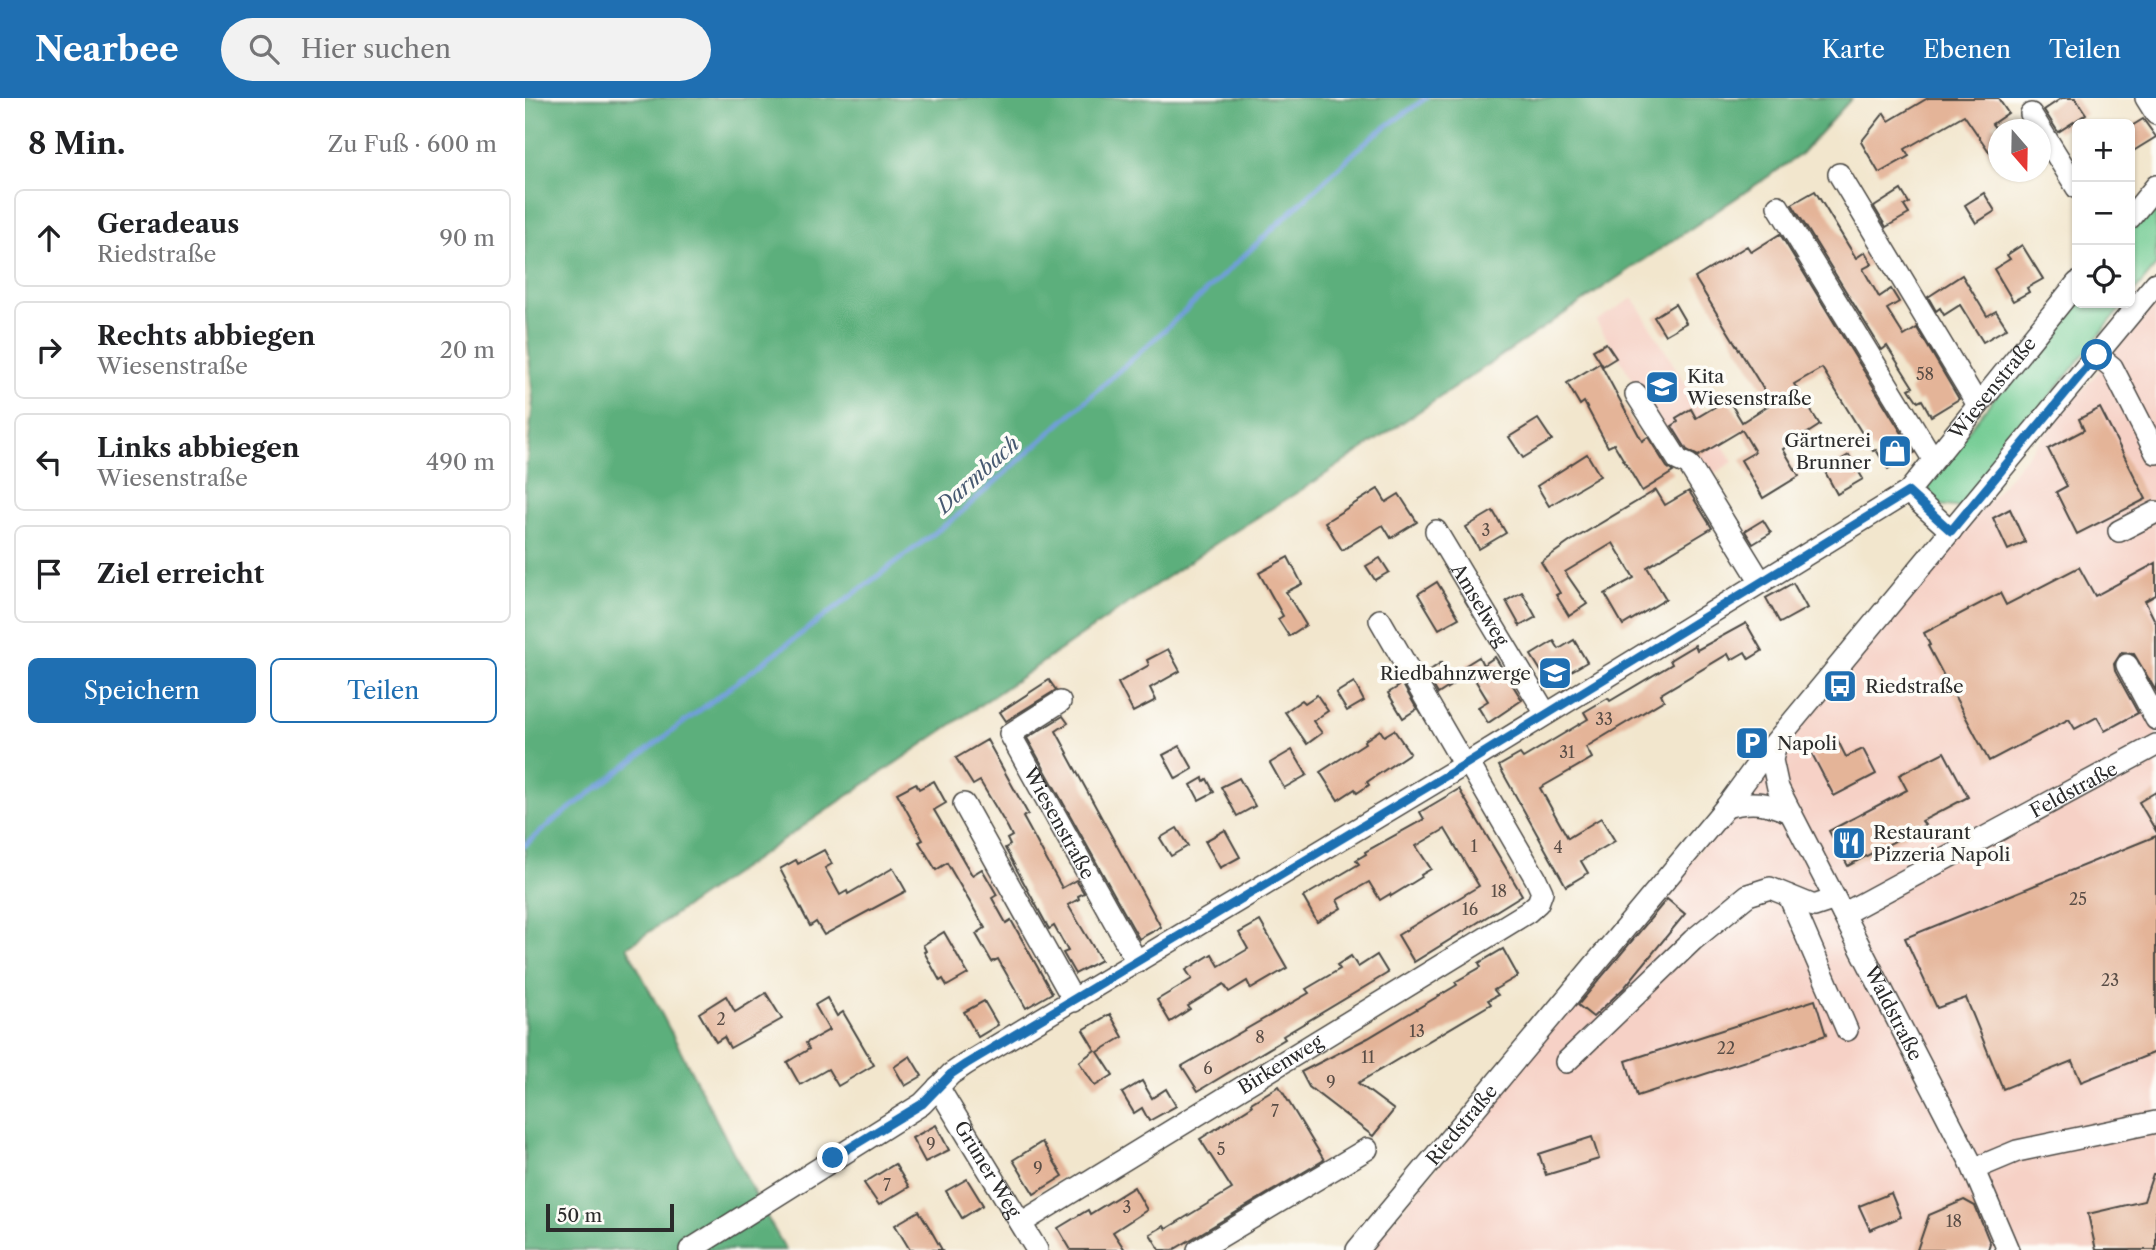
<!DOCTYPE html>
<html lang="de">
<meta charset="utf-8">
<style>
:root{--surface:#fff;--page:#f2f2f2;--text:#202124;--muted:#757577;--line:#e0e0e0;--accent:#1f6fb2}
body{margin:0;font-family:"Libre Caslon Text",serif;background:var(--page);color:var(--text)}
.controls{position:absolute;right:21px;top:21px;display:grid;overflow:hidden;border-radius:10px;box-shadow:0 2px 5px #0004}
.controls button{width:63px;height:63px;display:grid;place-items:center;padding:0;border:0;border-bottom:2px solid var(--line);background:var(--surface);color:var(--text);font:35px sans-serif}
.compass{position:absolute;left:1463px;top:21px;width:63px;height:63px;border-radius:50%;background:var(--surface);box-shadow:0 2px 5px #0004;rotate:160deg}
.scale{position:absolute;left:21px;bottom:18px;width:128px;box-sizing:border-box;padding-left:7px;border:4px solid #2b2b2b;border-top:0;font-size:19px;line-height:24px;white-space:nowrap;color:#2b2b2b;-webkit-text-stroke:5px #fdfcf7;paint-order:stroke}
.stop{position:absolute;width:21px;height:21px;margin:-16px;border:5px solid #1f6fb2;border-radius:50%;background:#fff}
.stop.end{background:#1f6fb2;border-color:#fff;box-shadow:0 2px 7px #0008}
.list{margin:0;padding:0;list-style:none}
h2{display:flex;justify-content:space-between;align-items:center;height:91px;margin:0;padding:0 28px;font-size:30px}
h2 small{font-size:23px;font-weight:400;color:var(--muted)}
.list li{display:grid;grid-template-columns:46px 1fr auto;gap:21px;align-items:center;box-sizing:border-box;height:98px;margin:0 14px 14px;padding:0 14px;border:2px solid var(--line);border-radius:10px}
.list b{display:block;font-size:26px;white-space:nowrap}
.list p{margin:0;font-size:23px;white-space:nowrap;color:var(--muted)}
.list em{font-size:23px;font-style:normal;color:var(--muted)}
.actions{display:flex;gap:14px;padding:21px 28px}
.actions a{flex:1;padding:16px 0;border:2px solid var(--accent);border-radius:10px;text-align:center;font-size:24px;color:var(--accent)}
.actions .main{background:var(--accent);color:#fff}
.icon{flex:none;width:38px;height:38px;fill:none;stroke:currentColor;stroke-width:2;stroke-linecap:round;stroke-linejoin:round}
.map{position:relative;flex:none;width:1631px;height:1152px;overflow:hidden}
header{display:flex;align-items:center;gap:42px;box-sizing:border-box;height:98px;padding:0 35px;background:var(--accent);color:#fff}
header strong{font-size:33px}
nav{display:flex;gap:38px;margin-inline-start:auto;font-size:24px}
.search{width:490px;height:63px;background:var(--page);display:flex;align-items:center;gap:18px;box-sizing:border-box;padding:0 24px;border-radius:38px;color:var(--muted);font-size:26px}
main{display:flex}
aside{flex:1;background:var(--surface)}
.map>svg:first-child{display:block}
.built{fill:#f6d1c6}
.green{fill:#71cb92;stroke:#4e7b5e;stroke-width:2}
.forest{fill:#5caf7c;stroke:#446d54;stroke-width:2}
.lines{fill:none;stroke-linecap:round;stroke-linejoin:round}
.stream{stroke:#719fda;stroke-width:5}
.building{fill:#e4b498}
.minor-casing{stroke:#494743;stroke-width:24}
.minor{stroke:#fff;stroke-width:21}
.route{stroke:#1f6fb2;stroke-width:9}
.labels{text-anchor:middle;stroke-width:7;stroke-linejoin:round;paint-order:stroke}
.number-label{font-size:16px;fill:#594d46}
.poi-label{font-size:19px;fill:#2b2b2b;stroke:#fdfcf7;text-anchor:start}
.street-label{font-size:19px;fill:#2b2b2b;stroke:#fdfcf7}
.water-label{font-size:21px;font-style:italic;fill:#475971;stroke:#fdfcf7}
</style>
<header>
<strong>Nearbee</strong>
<div class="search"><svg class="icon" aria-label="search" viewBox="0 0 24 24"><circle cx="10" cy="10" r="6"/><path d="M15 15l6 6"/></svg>Hier suchen</div>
<nav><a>Karte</a><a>Ebenen</a><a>Teilen</a></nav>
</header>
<main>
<aside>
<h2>8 Min.<small>Zu Fuß · 600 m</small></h2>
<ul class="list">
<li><svg class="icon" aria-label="ahead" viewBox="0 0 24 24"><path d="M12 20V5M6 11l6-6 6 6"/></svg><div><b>Geradeaus</b><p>Riedstraße</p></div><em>90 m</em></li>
<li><svg class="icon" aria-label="right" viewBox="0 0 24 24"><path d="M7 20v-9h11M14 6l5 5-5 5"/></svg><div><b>Rechts abbiegen</b><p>Wiesenstraße</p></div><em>20 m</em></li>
<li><svg class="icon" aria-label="left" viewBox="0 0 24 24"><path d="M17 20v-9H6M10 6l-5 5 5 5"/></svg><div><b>Links abbiegen</b><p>Wiesenstraße</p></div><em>490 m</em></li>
<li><svg class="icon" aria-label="arrive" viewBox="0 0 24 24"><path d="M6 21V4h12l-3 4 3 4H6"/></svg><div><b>Ziel erreicht</b></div></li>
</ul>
<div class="actions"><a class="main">Speichern</a><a>Teilen</a></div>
</aside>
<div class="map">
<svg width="1631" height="1152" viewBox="0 0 1631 1152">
<rect width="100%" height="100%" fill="#fdfcf7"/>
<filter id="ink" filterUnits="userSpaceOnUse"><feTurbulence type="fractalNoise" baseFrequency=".0143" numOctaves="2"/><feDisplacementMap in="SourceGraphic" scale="14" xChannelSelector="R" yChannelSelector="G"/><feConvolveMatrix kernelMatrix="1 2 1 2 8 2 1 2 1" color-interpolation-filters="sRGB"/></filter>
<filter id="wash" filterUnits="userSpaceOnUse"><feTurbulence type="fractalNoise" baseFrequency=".00686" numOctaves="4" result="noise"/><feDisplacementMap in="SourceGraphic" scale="28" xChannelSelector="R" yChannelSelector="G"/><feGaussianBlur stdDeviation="1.57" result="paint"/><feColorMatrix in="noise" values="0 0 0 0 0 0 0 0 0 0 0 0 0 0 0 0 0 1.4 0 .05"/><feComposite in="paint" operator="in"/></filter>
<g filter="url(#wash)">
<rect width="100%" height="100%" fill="#f2e6cd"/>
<!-- built -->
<g class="built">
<polygon points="1108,200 1208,364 1180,381 1164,355 1159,357 1153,355 1071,223"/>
<polygon points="1631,205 1631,1152 844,1152 1450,419"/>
</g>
<!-- green -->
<g class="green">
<polygon points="1631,99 1631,168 1605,199 1605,131"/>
<polygon points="1552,196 1552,205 1600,205 1435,410 1415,407 1399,388"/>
</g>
<!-- forest -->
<polygon class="forest" points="0,0 1327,0 1275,57 789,384 693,444 102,849 238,1112 261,1152 0,1152 0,385 8,302 0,209"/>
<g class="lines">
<!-- stream -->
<polyline class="stream" points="0,747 27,724 432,418 634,237 845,40 901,0"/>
</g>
<g id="blocks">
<!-- building -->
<g class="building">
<polygon points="1403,0 1473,0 1483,15 1467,26 1474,34 1474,68 1439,17 1380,51 1384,58 1354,75 1336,44 1359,15 1364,23"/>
<polygon points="1537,0 1550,0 1561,16 1533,34 1519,12"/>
<polygon points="1618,21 1631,39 1605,55 1605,29"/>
<polygon points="1376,92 1384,105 1379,108 1384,116 1361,129 1349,109"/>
<polygon points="1290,93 1331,160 1340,154 1347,166 1338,171 1354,199 1366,191 1374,204 1362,211 1379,238 1392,230 1434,301 1406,318 1397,302 1393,304 1384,291 1388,289 1362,248 1357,252 1267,106"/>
<polygon points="1459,95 1470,113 1451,125 1440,107"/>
<polygon points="1255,136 1389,355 1363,371 1351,352 1348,353 1297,270 1269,286 1295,327 1258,351 1274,378 1238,400 1216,362 1230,354 1217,332 1173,358 1162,352 1147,328 1153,324 1151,320 1166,311 1171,320 1203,301 1217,324 1247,305 1170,180 1222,148 1226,154"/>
<polygon points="1497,147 1518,181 1502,190 1504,194 1488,203 1469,171 1485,161 1482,157"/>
<polygon points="1437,177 1462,218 1471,213 1482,230 1458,244 1435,207 1419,217 1415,210 1411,213 1403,199"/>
<polygon points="1150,206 1161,225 1140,237 1129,219"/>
<polygon points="1081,245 1091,260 1078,268 1068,252"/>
<polygon points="1075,265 1117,343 1123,339 1142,369 1148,374 1117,393 1089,346 1083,349 1059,304 1055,307 1042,285"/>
<polygon points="1575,310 1621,401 1552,436 1531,394 1542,388 1523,351 1559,332 1554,321"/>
<polygon points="1013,321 1027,342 998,360 984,339"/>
<polygon points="1062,356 1075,378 1024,408 1012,388"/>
<polygon points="1324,357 1338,381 1312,396 1299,372"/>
<polygon points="853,391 861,404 874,396 892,424 866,440 858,427 817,452 800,424"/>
<polygon points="1131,392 1140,407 1164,393 1187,430 1122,469 1141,501 1098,527 1080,496 1109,480 1088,445 1040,474 1062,506 1044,518 1031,497 1035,495 1016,464 1046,443"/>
<polygon points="1485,411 1500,444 1483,452 1468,420"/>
<polygon points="968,413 981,435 954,451 941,429"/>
<polygon points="1238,422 1246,435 1228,446 1220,433"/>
<polygon points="763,459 777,486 761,494 781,527 764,538 753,521 758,518 734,475"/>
<polygon points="855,460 864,474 850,482 841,468"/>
<polygon points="1631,465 1631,497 1620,503 1631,525 1631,593 1609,556 1596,555 1589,566 1590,573 1613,615 1580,633 1572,619 1550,631 1544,621 1464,663 1403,548 1405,547 1399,535 1475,495 1481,507 1554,469 1570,498"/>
<polygon points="912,484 934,520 914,531 893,496"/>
<polygon points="1268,485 1282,510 1255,525 1241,500"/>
<polygon points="997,494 1011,519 995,528 981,503"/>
<polygon points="1221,525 1237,553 1224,561 1220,554 1206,562 1203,556 1136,596 1139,602 1061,649 1067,660 1015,690 1043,740 1076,720 1090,743 1056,763 1063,775 1041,788 974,668 995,656 998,660 1063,621 1059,614 1083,600 1085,603 1147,566 1145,562 1170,547 1172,552"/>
<polygon points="1049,542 1062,564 1024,586 1006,557 1029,543 1034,551"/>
<polygon points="643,551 655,573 625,590 631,602 608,614 593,585 624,567 622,562"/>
<polygon points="954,559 958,567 970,559 997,602 963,625 953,609 963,603 941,567"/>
<polygon points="917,564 930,585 913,596 901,575"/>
<polygon points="867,568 892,611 878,620 863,595 873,589 862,572"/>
<polygon points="524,582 531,592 481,623 475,614"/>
<polygon points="829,584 839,603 822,613 811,595"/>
<polygon points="792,597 803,613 788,623 797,635 782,646 760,614 777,602 780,605"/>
<polygon points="538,618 543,625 531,633 543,655 542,656 636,829 614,841 502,640"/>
<polygon points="855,632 859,638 869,632 885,655 842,684 844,687 832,695 830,691 813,702 795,674 840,645 839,643"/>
<polygon points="1312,641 1321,659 1338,651 1351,676 1309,698 1286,654"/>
<polygon points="462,642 503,716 498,719 537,790 551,782 559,795 553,798 554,801 543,807 576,862 550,876 538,855 543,853 529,828 524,831 480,750 485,747 482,741 487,738 483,730 455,683 448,687 431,660"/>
<polygon points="655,648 668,671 651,681 638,657"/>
<polygon points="767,652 782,677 759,690 745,665"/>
<polygon points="1419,654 1443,699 1397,723 1400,727 1323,768 1304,733 1382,692 1374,677"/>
<polygon points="678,680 679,683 682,681 689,694 674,702 666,687"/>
<polygon points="714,680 730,708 712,718 696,689"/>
<polygon points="409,683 421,705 409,712 447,777 457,771 472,797 467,800 481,825 486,822 527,895 501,910 473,861 467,864 451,836 460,830 422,765 411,772 394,744 398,742 372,695 391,685 394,691"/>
<polygon points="934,691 997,797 889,864 873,837 954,788 920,731 891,748 906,771 896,777 897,779 866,798 865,796 855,802 844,784 812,802 816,810 792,824 778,799 834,766 831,762 841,756 840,754 899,721 895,714"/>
<polygon points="1631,694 1631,733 1614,704"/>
<polygon points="652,730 663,748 646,758 635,740"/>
<polygon points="700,732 715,759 695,770 680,743"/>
<polygon points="1631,738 1631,954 1556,984 1547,963 1478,991 1441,900 1412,910 1380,840"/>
<polygon points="299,752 307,766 300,770 315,797 322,793 323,796 368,770 381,793 299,837 291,824 285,828 255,771 271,762 273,766"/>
<polygon points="1142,801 1160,816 1099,890 1068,919 1053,907"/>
<polygon points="735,823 762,870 726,891 722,883 704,894 699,886 663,908 665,911 645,924 632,902 667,881 661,872 687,856 694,868 723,851 714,835"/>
<polygon points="419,834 443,876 422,888 418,881 415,883 399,854 401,853 398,847"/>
<polygon points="978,851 993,878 969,892 973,897 963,902 966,906 833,985 869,1012 848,1038 784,989 776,974 843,940 932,887 930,884 956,869 954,865"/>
<polygon points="852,857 863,875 758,938 760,941 673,993 657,968 784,895 781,891 815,871 812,867 826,858 833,869"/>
<polygon points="241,895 257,921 205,950 199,939 191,944 174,915 201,898 210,914"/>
<polygon points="302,900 312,918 318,914 349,967 313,988 303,971 275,987 262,964 284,951 281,945 304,932 290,907"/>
<polygon points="1290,902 1301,937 1112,998 1101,963"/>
<polygon points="459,903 473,927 453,939 439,914"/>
<polygon points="585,916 598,939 573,954 588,977 570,988 554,964 570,952 558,932"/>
<polygon points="385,958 397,978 380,988 369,969"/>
<polygon points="617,983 627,1000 641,991 651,1008 624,1023 617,1010 609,1015 597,995"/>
<polygon points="754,988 799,1062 648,1152 635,1152 625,1136 639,1128 641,1131 707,1091 675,1041 727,1008 726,1005"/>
<polygon points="411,1027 424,1052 400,1064 387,1040"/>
<polygon points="1067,1039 1074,1061 1021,1077 1014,1056"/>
<polygon points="517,1044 538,1078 509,1096 488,1062"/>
<polygon points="370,1066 384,1089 354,1107 339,1085"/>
<polygon points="1628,1076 1631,1076 1631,1152 1571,1152 1563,1116 1619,1103"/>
<polygon points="442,1081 458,1107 437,1120 421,1093"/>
<polygon points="609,1089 622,1112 588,1134 600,1152 546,1152 533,1130 563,1112 565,1116"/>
<polygon points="1366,1095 1376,1119 1345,1132 1334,1108"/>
<polygon points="1439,1102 1450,1108 1465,1145 1463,1152 1392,1152 1404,1117"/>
<polygon points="394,1113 404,1129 417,1152 385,1152 370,1127"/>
</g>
</g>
</g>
<g filter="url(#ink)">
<use href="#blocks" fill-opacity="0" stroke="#494743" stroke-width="2"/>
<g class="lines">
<!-- minor casing -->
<g class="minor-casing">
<g id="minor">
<polyline points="1621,0 1631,16"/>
<polyline points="1506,16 1552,90"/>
<polyline points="1314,76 1453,307"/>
<polyline points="1253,108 1408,361"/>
<polyline points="1605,120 1631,88"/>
<polyline points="1572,257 1587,269 1631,355"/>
<polyline points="1111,296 1153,362 1164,367 1236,484"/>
<polyline points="1383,394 1426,433"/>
<path id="s1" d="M 911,433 L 1021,616"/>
<polyline points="1594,433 1631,414"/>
<polyline points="855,522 939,667"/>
<polyline points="1602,567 1631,621"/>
<path id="s2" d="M 535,604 L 485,636 L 612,864"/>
<path id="s3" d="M 1251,645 L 1247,662 L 1253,690 L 1445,1063 L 1483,1152"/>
<polyline points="439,706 549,903"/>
<path d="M 1201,709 C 1225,702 1243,704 1266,715"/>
<polyline points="1264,798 1322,932"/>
<path id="s4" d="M 1318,816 L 1631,647"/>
<polyline points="1041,964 1168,842 1223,797 1245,790 1289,808 1310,801"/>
<path id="s5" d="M 413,989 L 512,1152"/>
<polyline points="1449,1071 1492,1053 1631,1024"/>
<path id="s6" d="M 496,1125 L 1003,814 L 1013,805 L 1017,794 L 1011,781 L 943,664"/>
<path id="s7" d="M 165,1152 L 397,1006 L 426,976 L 441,966 L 939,667 L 1383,394 L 1552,185"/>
<polyline points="673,1152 842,1051"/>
<path id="s8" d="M 832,1152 L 1201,709 L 1234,664 L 1631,185"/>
</g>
</g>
<!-- minor -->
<use href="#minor" class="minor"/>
</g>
</g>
<g class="lines" filter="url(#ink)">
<!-- route -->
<polyline class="route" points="308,1060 397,1006 426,976 441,966 939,667 1383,394 1426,433 1572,257"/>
</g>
<!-- icons -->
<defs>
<g id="school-square" transform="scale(1.75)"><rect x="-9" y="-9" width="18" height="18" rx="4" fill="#1f6fb2" stroke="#fdfcf7"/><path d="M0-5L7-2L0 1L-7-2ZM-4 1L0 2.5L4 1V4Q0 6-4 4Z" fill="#fff"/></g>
<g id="shop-square" transform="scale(1.75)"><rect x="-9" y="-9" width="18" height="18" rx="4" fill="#1f6fb2" stroke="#fdfcf7"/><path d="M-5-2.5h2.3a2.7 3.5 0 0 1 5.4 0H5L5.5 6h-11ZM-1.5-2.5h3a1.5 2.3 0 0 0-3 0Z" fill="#fff"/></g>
<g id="bus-square" transform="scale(1.75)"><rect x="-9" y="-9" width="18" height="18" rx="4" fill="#1f6fb2" stroke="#fdfcf7"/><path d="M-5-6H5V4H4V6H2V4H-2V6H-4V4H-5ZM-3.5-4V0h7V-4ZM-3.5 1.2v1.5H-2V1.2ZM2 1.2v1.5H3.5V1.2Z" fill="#fff"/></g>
<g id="parking-square" transform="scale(1.75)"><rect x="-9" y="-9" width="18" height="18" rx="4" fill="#1f6fb2" stroke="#fdfcf7"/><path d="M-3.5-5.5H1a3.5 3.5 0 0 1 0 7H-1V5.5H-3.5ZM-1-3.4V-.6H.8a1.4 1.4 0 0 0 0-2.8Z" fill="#fff"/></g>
<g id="restaurant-square" transform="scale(1.75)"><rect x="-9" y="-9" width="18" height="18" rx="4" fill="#1f6fb2" stroke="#fdfcf7"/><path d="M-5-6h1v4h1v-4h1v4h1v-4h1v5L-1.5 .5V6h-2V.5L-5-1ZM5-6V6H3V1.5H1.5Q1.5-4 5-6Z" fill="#fff"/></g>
</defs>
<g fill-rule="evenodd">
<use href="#school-square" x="1137" y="289"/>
<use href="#shop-square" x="1370" y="353"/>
<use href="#school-square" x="1030" y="575"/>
<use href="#bus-square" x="1315" y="588"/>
<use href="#parking-square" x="1227" y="645"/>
<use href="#restaurant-square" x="1324" y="745"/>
</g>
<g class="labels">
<!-- number labels -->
<g class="number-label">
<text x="1400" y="282">58</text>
<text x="961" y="438">3</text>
<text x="1079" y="627">33</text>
<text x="1042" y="660">31</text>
<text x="949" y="754">1</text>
<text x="1033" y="755">4</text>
<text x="974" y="799">18</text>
<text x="1553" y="807">25</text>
<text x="945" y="817">16</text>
<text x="1585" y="888">23</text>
<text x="196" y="927">2</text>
<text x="892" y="939">13</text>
<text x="735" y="945">8</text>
<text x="1201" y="956">22</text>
<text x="843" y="965">11</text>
<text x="683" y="976">6</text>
<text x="806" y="990">9</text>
<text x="750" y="1019">7</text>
<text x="406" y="1052">9</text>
<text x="696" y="1057">5</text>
<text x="513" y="1076">9</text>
<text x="362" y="1093">7</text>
<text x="602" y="1115">3</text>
<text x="1429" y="1129">18</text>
</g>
<!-- poi labels -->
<g class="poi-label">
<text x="1162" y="285">Kita<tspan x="1162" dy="22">Wiesenstraße</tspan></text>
<text x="1346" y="349" text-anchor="end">Gärtnerei<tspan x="1346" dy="22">Brunner</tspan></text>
<text x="1006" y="582" text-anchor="end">Riedbahnzwerge</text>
<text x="1340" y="595">Riedstraße</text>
<text x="1252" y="652">Napoli</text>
<text x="1348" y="741">Restaurant<tspan x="1348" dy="22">Pizzeria Napoli</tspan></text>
</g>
<!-- street labels -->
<g class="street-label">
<text dy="7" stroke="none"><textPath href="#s7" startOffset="1570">Wiesenstraße</textPath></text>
<text dy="7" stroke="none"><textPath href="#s1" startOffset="86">Amselweg</textPath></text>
<text dy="7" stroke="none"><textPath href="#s4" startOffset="262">Feldstraße</textPath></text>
<text dy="7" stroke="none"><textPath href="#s2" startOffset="161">Wiesenstraße</textPath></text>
<text dy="7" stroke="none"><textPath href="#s3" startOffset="299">Waldstraße</textPath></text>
<text dy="7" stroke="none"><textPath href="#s6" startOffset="304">Birkenweg</textPath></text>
<text dy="7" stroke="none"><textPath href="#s8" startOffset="163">Riedstraße</textPath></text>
<text dy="7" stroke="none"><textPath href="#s5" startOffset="96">Grüner Weg</textPath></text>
</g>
<!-- water labels -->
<g class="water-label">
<text transform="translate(453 377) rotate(-42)" y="7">Darmbach</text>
</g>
</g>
</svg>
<div class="controls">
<button>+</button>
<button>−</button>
<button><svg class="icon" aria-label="locate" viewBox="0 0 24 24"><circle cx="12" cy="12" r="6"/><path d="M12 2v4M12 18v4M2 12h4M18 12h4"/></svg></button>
</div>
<svg class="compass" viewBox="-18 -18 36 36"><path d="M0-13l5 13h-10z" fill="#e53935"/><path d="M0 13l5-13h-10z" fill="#757577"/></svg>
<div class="scale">50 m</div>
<div class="stop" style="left:1572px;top:257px"></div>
<div class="stop end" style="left:308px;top:1060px"></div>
</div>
</main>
